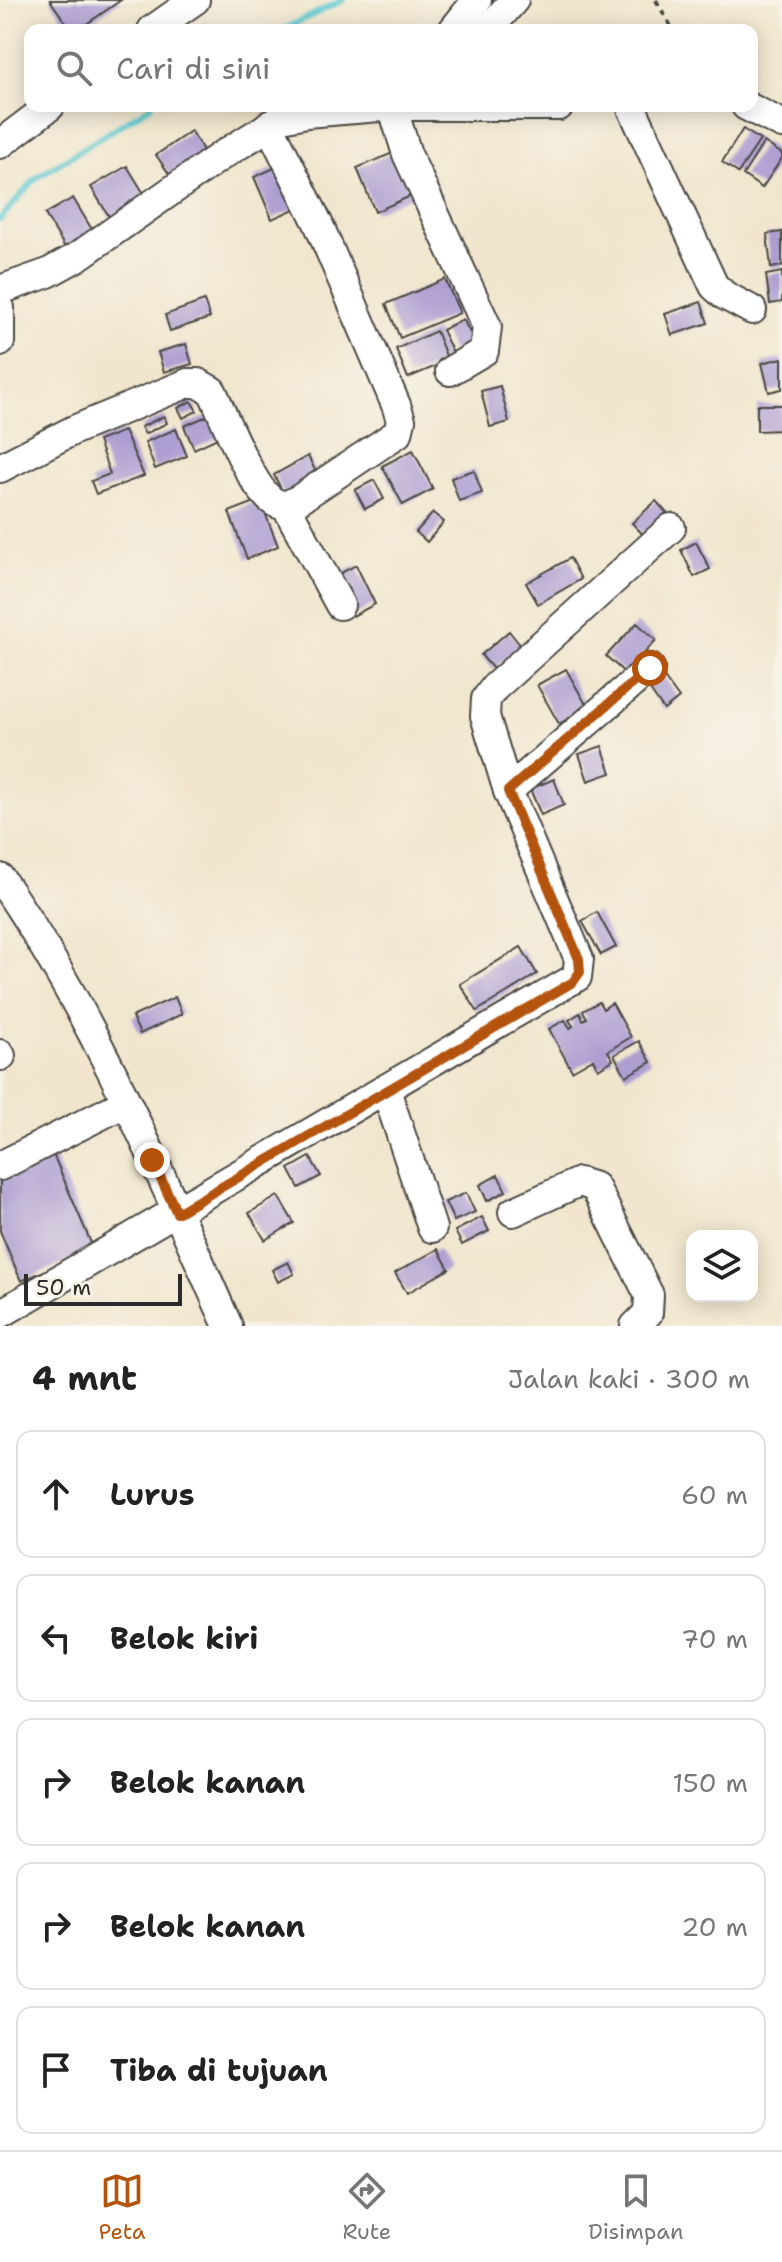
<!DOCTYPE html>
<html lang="id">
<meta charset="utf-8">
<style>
:root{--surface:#fff;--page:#f6f6f6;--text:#222;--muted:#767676;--line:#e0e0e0;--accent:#b45309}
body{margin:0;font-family:"Shantell Sans",sans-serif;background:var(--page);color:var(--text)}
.controls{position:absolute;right:24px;bottom:24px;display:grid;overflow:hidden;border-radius:16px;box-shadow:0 4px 20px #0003}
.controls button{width:72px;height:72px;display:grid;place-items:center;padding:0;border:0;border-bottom:2px solid var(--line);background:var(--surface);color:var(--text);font:40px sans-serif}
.scale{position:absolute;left:24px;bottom:20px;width:158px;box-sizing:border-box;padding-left:8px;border:4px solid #2b2b2b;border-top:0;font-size:22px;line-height:28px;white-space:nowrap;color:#2b2b2b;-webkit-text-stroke:6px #f7f3e8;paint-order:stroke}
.stop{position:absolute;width:24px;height:24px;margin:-18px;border:6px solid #b45309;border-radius:50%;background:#fff}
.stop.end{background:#b45309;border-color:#fff;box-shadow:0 2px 8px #0008}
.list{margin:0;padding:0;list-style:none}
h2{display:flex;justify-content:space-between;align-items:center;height:104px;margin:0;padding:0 32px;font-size:34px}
h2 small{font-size:26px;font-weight:400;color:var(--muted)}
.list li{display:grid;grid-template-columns:52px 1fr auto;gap:24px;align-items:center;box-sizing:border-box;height:128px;margin:0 16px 16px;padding:0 16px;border:2px solid var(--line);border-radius:16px}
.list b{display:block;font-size:30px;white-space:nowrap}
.list em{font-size:26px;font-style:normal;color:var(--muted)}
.icon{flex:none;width:44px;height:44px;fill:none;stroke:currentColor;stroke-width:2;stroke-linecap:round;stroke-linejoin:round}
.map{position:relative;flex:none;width:782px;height:1326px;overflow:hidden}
.search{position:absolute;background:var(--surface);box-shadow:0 4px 20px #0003;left:24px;right:24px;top:24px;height:88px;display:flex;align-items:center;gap:20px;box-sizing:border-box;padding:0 28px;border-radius:16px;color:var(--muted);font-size:30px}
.sheet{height:824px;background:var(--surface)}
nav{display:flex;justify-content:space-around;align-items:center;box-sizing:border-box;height:112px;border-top:2px solid var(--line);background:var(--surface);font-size:22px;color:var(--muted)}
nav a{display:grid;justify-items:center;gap:4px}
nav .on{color:var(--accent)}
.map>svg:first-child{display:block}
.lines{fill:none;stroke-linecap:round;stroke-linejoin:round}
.stream{stroke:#5cc9d1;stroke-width:6}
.building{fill:#ad9ed2}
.minor-casing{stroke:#494743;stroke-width:32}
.path{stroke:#494743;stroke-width:4;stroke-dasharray:6 6;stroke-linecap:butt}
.minor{stroke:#fff;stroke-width:28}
.route{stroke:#b45309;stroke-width:10}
</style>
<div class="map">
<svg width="782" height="1326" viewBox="0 0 782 1326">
<rect width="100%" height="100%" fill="#f7f3e8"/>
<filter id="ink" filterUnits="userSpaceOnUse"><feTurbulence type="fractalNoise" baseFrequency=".0125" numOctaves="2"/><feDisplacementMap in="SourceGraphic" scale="16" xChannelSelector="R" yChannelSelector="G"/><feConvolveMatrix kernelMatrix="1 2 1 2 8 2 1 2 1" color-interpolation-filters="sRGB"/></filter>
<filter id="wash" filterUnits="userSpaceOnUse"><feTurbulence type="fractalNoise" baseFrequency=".006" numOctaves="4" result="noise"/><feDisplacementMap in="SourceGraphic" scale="32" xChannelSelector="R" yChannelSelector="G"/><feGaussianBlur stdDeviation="1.8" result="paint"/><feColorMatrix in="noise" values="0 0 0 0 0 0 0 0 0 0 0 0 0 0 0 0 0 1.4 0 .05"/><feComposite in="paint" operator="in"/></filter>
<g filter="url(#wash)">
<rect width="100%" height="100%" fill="#f1e6cd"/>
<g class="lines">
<!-- stream -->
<g class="stream">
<polyline points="282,30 343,0"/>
<polyline points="0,219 36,178 151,106"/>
</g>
</g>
<g id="blocks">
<!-- building -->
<g class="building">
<polygon points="50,0 121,0 78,30 71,30"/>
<polygon points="743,129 760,140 738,173 722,162"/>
<polygon points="191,131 206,155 172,178 156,155"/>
<polygon points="764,142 782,154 782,158 762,188 743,175"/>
<polygon points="395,152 413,195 375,212 357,168"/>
<polygon points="281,165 299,207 272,219 254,177"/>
<polygon points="127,166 146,197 110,218 91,187"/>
<polygon points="73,198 94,233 66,249 45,214"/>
<polygon points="782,232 782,266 771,268 767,234"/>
<polygon points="782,272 782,302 770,304 766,275"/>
<polygon points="445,279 460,313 400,338 386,304"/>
<polygon points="204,301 210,318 170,331 165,315"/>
<polygon points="701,302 708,323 672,335 665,314"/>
<polygon points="463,319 478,348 456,359 442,330"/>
<polygon points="436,331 448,361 408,378 396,349"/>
<polygon points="186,344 192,364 164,372 158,352"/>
<polygon points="782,358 782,389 769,392 762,363"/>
<polygon points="500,386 509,422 490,427 481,391"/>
<polygon points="191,401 197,411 183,418 178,408"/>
<polygon points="757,405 782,405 782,430 757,431"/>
<polygon points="216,412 226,434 194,449 184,426"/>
<polygon points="164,416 167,423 145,434 141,427"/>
<polygon points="176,429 187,456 155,469 145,442"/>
<polygon points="124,431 144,476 96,494 91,481 110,474 98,441"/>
<polygon points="413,450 433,489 403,505 382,466"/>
<polygon points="308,456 318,476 284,495 274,475"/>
<polygon points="474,470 482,493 459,501 451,478"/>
<polygon points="374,480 384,499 365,509 355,490"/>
<polygon points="260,500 278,546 247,559 229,512"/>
<polygon points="656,501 673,520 649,541 632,523"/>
<polygon points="433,513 444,522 427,542 416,532"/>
<polygon points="696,542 710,569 694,577 681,550"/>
<polygon points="570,558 581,579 538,604 526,583"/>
<polygon points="356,565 375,604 353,616 333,577"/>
<polygon points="637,623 656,640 626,674 606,656"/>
<polygon points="509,631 521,646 493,669 481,655"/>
<polygon points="566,669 588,708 559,724 537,685"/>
<polygon points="663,676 679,698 664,710 648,687"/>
<polygon points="602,746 611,773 588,781 579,754"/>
<polygon points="554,779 564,805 541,815 530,789"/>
<polygon points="597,912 616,947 601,955 582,921"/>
<polygon points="521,947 537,974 477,1011 460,984"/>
<polygon points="175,997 182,1014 140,1034 132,1017"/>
<polygon points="599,1002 603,1009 612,1003 631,1037 608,1051 613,1060 598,1069 593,1059 572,1071 549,1029 565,1020 570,1028 573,1026 569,1020 580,1013 583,1020 587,1018 583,1011"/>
<polygon points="639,1041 651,1062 626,1076 614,1055"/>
<polygon points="53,1154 94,1250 21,1281 0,1231 0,1177"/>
<polygon points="310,1157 321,1176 299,1188 289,1169"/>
<polygon points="498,1175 506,1191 487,1201 480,1185"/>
<polygon points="466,1193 475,1212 454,1221 445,1202"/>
<polygon points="278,1196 294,1223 265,1240 249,1213"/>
<polygon points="482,1217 489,1231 462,1245 455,1231"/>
<polygon points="438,1249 449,1269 407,1293 395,1273"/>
<polygon points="288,1262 294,1274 278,1282 272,1270"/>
</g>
</g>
</g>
<g filter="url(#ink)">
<use href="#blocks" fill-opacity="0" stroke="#494743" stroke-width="2"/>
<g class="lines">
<!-- minor casing -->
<g class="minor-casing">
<g id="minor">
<polyline points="152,30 195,0"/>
<polyline points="453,30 477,0"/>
<polyline points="488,30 514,0"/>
<polyline points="392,106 407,154 487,327 484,351 450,371"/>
<polyline points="631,106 714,286 724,295 752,310"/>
<polyline points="746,106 782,124"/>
<polyline points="0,144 50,106"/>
<polyline points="0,290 48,273 77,257 221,156 282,118 306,113 392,106 559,106"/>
<polyline points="0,308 0,342"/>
<path d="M 0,468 L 74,430 L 188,383 L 198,383 L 212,391 C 224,416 253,495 278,504 C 286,507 293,502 301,498 L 398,433 L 401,420 L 396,405 L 318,223 L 269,125"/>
<polyline points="286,506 340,605"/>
<polyline points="508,791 650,668"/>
<path d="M 0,878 C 95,1016 160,1174 228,1326"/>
<polyline points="0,1054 1,1056"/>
<polyline points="386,1090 432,1228"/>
<polyline points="0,1166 125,1103"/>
<polyline points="513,1212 579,1182 595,1187 649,1295 648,1313 635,1326"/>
<polyline points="0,1314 577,977 579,959 508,791 485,716 486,699 494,688 671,528"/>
</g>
</g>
<!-- path -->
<polyline class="path" points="656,0 673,30"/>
<!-- minor -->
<use href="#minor" class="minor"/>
</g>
</g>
<g class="lines" filter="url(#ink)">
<!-- route -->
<polyline class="route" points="152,1160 177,1213 573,982 580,972 579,959 508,791 650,668"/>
</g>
</svg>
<div class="controls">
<button><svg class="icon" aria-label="layers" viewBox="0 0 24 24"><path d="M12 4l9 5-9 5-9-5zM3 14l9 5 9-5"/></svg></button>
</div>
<div class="scale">50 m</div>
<div class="stop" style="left:650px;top:668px"></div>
<div class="stop end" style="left:152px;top:1160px"></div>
<div class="search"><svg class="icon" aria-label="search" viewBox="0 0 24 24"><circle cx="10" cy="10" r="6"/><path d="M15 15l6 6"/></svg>Cari di sini</div>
</div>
<section class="sheet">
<h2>4 mnt<small>Jalan kaki · 300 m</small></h2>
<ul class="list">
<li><svg class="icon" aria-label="ahead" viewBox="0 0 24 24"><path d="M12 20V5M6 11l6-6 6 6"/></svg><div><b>Lurus</b></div><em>60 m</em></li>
<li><svg class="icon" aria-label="left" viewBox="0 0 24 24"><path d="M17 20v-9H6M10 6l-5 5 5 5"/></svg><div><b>Belok kiri</b></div><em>70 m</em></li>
<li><svg class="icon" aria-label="right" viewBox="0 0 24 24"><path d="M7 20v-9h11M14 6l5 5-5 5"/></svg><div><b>Belok kanan</b></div><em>150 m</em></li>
<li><svg class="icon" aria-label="right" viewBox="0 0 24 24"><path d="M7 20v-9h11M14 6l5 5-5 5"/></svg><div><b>Belok kanan</b></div><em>20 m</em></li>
<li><svg class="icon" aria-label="arrive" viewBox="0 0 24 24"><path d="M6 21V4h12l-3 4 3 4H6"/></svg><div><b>Tiba di tujuan</b></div></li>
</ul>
</section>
<nav>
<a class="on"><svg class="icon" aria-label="map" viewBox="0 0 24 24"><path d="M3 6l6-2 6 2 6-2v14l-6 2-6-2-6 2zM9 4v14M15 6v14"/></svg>Peta</a>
<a><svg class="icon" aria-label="directions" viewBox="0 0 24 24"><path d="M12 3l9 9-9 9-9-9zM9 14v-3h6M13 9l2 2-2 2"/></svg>Rute</a>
<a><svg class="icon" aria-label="saved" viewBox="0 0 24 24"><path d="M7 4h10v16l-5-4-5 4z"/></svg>Disimpan</a>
</nav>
